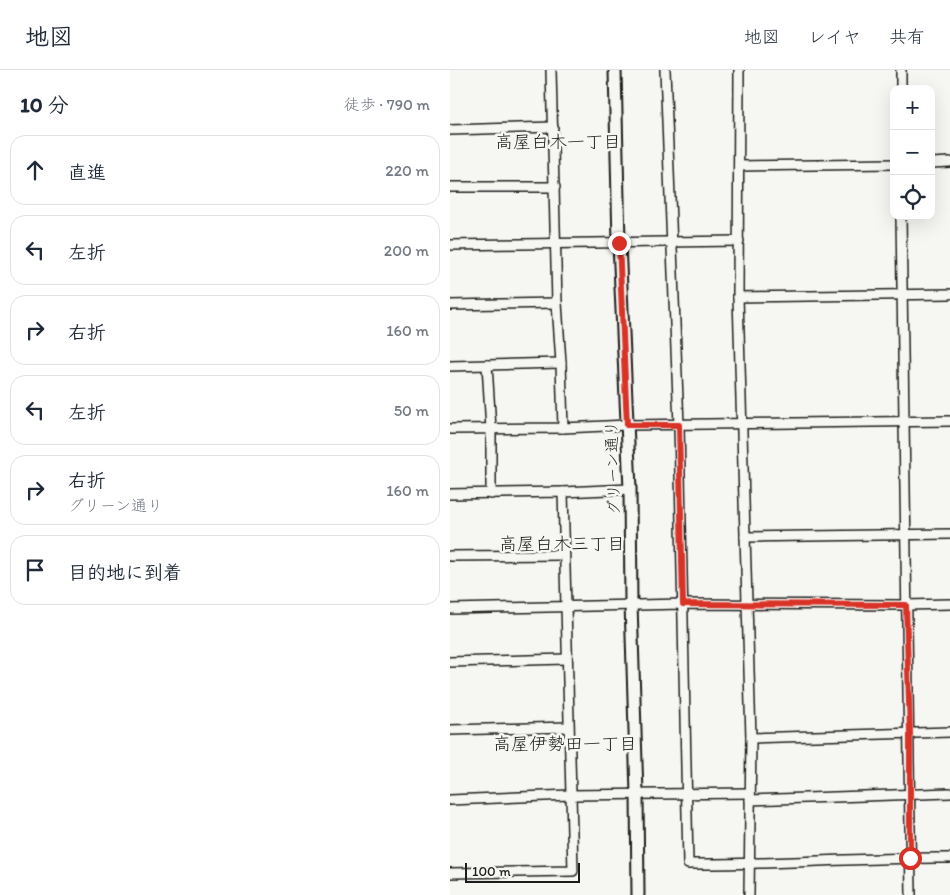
<!DOCTYPE html>
<html lang="ja">
<meta charset="utf-8">
<style>
:root{--surface:#fff;--page:#f2f2f3;--text:#1f2937;--muted:#747a83;--line:#e0e1e3}
body{margin:0;font-family:Itim,"Klee One",sans-serif;background:var(--page);color:var(--text)}
.controls{position:absolute;right:15px;top:15px;display:grid;overflow:hidden;border-radius:10px;box-shadow:0 5px 20px #0002}
.controls button{width:45px;height:45px;display:grid;place-items:center;padding:0;border:0;border-bottom:1px solid var(--line);background:var(--surface);color:var(--text);font:25px sans-serif}
.scale{position:absolute;left:15px;bottom:12px;width:115px;box-sizing:border-box;padding-left:5px;border:2px solid #1c1c1c;border-top:0;font-size:14px;line-height:18px;white-space:nowrap;color:#1c1c1c;-webkit-text-stroke:4px #f6f6f2;paint-order:stroke}
.stop{position:absolute;width:15px;height:15px;margin:-11px;border:4px solid #d93025;border-radius:50%;background:#fff}
.stop.end{background:#d93025;border-color:#fff;box-shadow:0 1px 5px #0008}
.list{margin:0;padding:0;list-style:none}
h2{display:flex;justify-content:space-between;align-items:center;height:65px;margin:0;padding:0 20px;font-size:21px}
h2 small{font-size:16px;font-weight:400;color:var(--muted)}
.list li{display:grid;grid-template-columns:32px 1fr auto;gap:15px;align-items:center;box-sizing:border-box;height:70px;margin:0 10px 10px;padding:0 10px;border:1px solid var(--line);border-radius:15px}
.list b{display:block;font-size:19px;white-space:nowrap}
.list p{margin:0;font-size:16px;white-space:nowrap;color:var(--muted)}
.list em{font-size:16px;font-style:normal;color:var(--muted)}
.icon{flex:none;width:28px;height:28px;fill:none;stroke:currentColor;stroke-width:2;stroke-linecap:round;stroke-linejoin:round}
.map{position:relative;flex:none;width:500px;height:825px;overflow:hidden}
header{display:flex;align-items:center;gap:30px;box-sizing:border-box;height:70px;padding:0 25px;background:var(--surface);border-bottom:1px solid var(--line)}
header strong{font-size:24px}
nav{display:flex;gap:28px;margin-inline-start:auto;font-size:18px}
main{display:flex}
aside{flex:1;background:var(--surface)}
.map>svg:first-child{display:block}
.lines{fill:none;stroke-linecap:round;stroke-linejoin:round}
.street-casing{stroke:#1c1c1c;stroke-width:12}
.secondary-casing{stroke:#1c1c1c;stroke-width:15}
.street{stroke:#f6f6f2;stroke-width:9}
.secondary{stroke:#f6f6f2;stroke-width:11}
.route{stroke:#d93025;stroke-width:6}
.labels{text-anchor:middle;stroke-width:5;stroke-linejoin:round;paint-order:stroke}
.street-label{font-size:16px;fill:#1c1c1c;stroke:#f6f6f2}
.neighbourhood-label{font-size:18px;fill:#1c1c1c;stroke:#f6f6f2}
</style>
<header>
<strong>地図</strong>
<nav><a>地図</a><a>レイヤ</a><a>共有</a></nav>
</header>
<main>
<aside>
<h2>10 分<small>徒歩 · 790 m</small></h2>
<ul class="list">
<li><svg class="icon" aria-label="ahead" viewBox="0 0 24 24"><path d="M12 20V5M6 11l6-6 6 6"/></svg><div><b>直進</b></div><em>220 m</em></li>
<li><svg class="icon" aria-label="left" viewBox="0 0 24 24"><path d="M17 20v-9H6M10 6l-5 5 5 5"/></svg><div><b>左折</b></div><em>200 m</em></li>
<li><svg class="icon" aria-label="right" viewBox="0 0 24 24"><path d="M7 20v-9h11M14 6l5 5-5 5"/></svg><div><b>右折</b></div><em>160 m</em></li>
<li><svg class="icon" aria-label="left" viewBox="0 0 24 24"><path d="M17 20v-9H6M10 6l-5 5 5 5"/></svg><div><b>左折</b></div><em>50 m</em></li>
<li><svg class="icon" aria-label="right" viewBox="0 0 24 24"><path d="M7 20v-9h11M14 6l5 5-5 5"/></svg><div><b>右折</b><p>グリーン通り</p></div><em>160 m</em></li>
<li><svg class="icon" aria-label="arrive" viewBox="0 0 24 24"><path d="M6 21V4h12l-3 4 3 4H6"/></svg><div><b>目的地に到着</b></div></li>
</ul>
</aside>
<div class="map">
<svg width="500" height="825" viewBox="0 0 500 825">
<rect width="100%" height="100%" fill="#f6f6f2"/>
<filter id="ink" filterUnits="userSpaceOnUse"><feTurbulence type="fractalNoise" baseFrequency=".02" numOctaves="2"/><feDisplacementMap in="SourceGraphic" scale="10" xChannelSelector="R" yChannelSelector="G"/><feConvolveMatrix kernelMatrix="1 2 1 2 8 2 1 2 1" color-interpolation-filters="sRGB"/></filter>
<g filter="url(#ink)">
<g class="lines">
<!-- street casing -->
<g class="street-casing">
<g id="street">
<polyline points="101,0 107,233 111,293 113,358"/>
<path d="M 215,0 L 229,355 L 238,794 C 325,795 412,787 500,788"/>
<polyline points="289,0 288,227 301,668 299,825"/>
<polyline points="451,19 451,0"/>
<polyline points="0,60 103,57"/>
<polyline points="481,93 500,92"/>
<polyline points="289,96 444,94"/>
<polyline points="0,117 105,117"/>
<polyline points="451,146 461,825"/>
<polyline points="0,175 289,171"/>
<polyline points="288,227 500,224"/>
<polyline points="0,235 107,233"/>
<polyline points="37,295 41,359 41,424"/>
<polyline points="0,296 111,293"/>
<polyline points="0,359 113,358 177,355 500,351"/>
<polyline points="113,422 180,419"/>
<polyline points="0,424 113,422 123,801 0,803"/>
<polyline points="295,467 500,464"/>
<polyline points="0,486 114,485"/>
<polyline points="0,539 233,534 456,535 500,534"/>
<polyline points="0,592 116,589"/>
<polyline points="0,660 118,657"/>
<polyline points="301,668 500,662"/>
<polyline points="0,730 120,725 300,723"/>
<polyline points="300,730 500,723"/>
</g>
</g>
<!-- secondary casing -->
<g class="secondary-casing">
<polyline id="secondary" points="165,0 169,173 180,419 181,534 187,724 188,825"/>
</g>
<!-- street -->
<use href="#street" class="street"/>
<!-- secondary -->
<use href="#secondary" class="secondary"/>
</g>
</g>
<g class="lines" filter="url(#ink)">
<!-- route -->
<polyline class="route" points="169,173 177,355 229,355 233,534 456,535 460,663 460,788"/>
</g>
<g class="labels">
<!-- street labels -->
<g class="street-label">
<text transform="translate(162 398) rotate(-92)" y="6">グリーン通り</text>
</g>
<!-- neighbourhood labels -->
<g class="neighbourhood-label">
<text x="108" y="78">高屋白木一丁目</text>
<text x="112" y="480">高屋白木三丁目</text>
<text x="115" y="680">高屋伊勢田一丁目</text>
</g>
</g>
</svg>
<div class="controls">
<button>+</button>
<button>−</button>
<button><svg class="icon" aria-label="locate" viewBox="0 0 24 24"><circle cx="12" cy="12" r="6"/><path d="M12 2v4M12 18v4M2 12h4M18 12h4"/></svg></button>
</div>
<div class="scale">100 m</div>
<div class="stop" style="left:460px;top:788px"></div>
<div class="stop end" style="left:169px;top:173px"></div>
</div>
</main>
